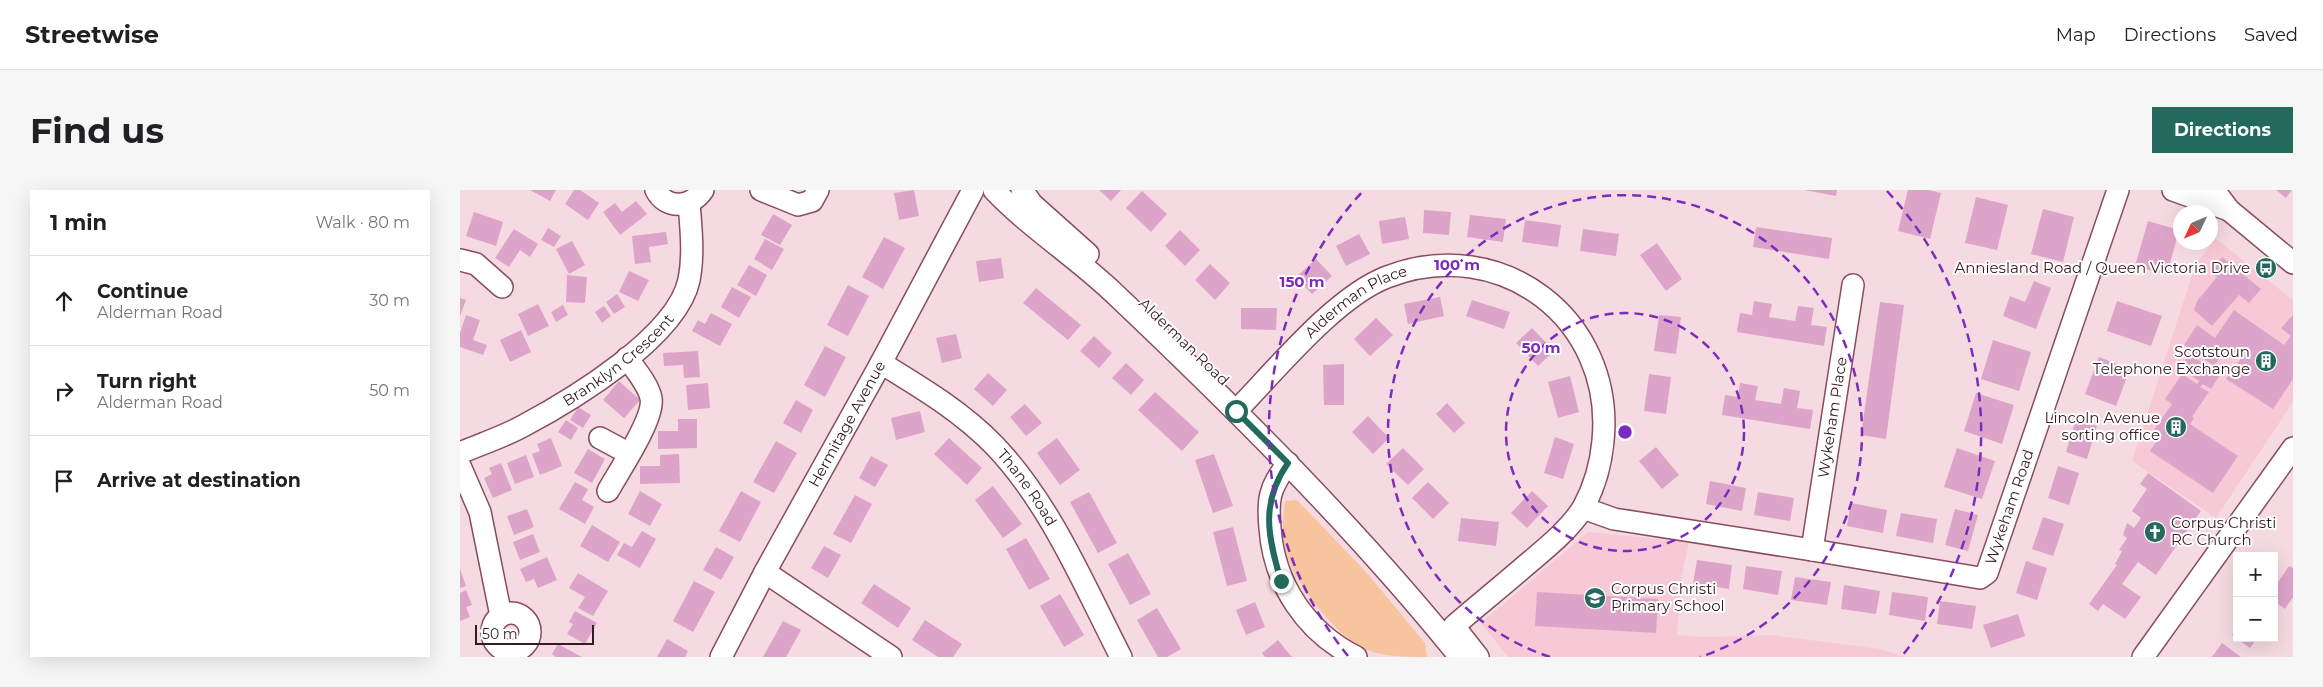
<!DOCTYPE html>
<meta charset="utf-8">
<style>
:root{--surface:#fff;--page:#f6f6f6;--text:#202124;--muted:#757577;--line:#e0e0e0;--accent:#23695d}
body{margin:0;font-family:Montserrat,sans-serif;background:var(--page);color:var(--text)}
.controls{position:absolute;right:15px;bottom:15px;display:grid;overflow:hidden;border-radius:0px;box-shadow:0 5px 20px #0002}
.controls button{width:45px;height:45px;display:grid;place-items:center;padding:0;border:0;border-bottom:1px solid var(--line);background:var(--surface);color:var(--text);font:25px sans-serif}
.compass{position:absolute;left:1713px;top:15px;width:45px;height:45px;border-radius:50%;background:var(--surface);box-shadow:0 5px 20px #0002;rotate:226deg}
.scale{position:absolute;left:15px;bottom:12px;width:119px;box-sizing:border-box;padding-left:5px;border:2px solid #351c24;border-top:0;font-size:14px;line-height:18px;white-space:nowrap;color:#351c24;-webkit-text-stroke:4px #fff;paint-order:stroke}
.stop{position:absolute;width:15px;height:15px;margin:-11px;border:4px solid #23695d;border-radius:50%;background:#fff}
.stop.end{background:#23695d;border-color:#fff;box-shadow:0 1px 5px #0008}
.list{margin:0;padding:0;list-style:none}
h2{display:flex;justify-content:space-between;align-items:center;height:65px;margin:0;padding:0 20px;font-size:21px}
h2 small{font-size:16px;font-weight:400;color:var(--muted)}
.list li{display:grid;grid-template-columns:32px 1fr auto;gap:15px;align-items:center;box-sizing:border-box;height:90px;padding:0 20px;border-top:1px solid var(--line)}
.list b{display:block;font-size:19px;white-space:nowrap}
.list p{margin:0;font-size:16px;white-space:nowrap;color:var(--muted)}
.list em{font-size:16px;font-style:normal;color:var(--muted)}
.icon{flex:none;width:28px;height:28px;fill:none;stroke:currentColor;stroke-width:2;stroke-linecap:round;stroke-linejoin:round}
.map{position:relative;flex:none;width:1833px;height:467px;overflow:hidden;border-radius:0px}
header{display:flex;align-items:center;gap:30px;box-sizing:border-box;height:70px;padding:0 25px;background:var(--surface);border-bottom:1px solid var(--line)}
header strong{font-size:24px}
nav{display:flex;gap:28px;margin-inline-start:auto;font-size:18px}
.intro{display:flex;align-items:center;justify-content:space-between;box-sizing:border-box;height:120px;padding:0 30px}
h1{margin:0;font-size:35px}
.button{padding:12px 22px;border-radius:0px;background:var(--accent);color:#fff;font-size:18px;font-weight:700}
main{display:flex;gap:30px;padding:0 30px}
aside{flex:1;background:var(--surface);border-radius:0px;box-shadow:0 5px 20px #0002}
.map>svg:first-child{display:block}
.built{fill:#f7c9d6}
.green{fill:#f7c49d}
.building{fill:#dda4ca}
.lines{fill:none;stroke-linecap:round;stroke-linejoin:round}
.minor-casing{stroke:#884d61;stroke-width:24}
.minor{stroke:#fff;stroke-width:21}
.route{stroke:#23695d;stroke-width:6}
.ring{fill:none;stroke:#7b2cbf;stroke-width:2.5;stroke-dasharray:9 6}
.labels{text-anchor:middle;stroke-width:4;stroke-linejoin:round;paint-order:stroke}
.poi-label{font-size:15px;fill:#351c24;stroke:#fff;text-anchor:end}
.street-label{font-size:15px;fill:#351c24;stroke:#fff}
.centre{fill:#7b2cbf;stroke:#fff;stroke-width:2.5}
.ring-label{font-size:15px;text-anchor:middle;font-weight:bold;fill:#7b2cbf;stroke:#fff;stroke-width:4;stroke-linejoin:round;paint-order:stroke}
</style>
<header>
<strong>Streetwise</strong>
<nav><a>Map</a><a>Directions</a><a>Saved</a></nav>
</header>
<div class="intro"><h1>Find us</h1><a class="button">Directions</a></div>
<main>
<aside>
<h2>1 min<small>Walk · 80 m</small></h2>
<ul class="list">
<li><svg class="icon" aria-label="ahead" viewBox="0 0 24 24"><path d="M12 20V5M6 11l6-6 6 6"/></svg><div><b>Continue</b><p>Alderman Road</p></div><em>30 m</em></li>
<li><svg class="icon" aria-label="right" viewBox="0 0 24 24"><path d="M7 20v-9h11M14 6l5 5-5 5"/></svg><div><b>Turn right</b><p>Alderman Road</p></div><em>50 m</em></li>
<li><svg class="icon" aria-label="arrive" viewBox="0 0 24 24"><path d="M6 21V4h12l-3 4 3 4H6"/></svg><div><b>Arrive at destination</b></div></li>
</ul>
</aside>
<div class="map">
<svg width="1833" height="467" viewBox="0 0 1833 467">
<rect width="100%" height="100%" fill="#f6dae1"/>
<!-- built -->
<g class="built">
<polygon points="1755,48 1833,110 1833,212 1756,328 1672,271 1735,76"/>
<polygon points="1128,342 1229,352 1222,384 1217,445 1241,447 1311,445 1420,459 1446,467 1048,467 1021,433"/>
</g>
<!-- green -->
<path class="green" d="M 837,310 L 906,382 L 965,453 L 967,467 C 944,467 920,467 900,457 C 875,442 837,396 828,368 C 822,350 822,330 825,311 Z"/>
<!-- building -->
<g class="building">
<polygon points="70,0 96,0 90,11"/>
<polygon points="114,0 120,0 139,13 128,30 105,14"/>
<polygon points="454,0 459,26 439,30 434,3"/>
<polygon points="639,0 661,0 651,11"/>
<polygon points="1344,0 1377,0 1376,6"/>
<polygon points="1448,0 1469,0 1481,3 1470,49 1438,41"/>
<polygon points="1816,0 1832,0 1826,8"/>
<polygon points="682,1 707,24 691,42 666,18"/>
<polygon points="1516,7 1548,15 1537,60 1505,53"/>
<polygon points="176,11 187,24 160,45 143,22 155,13 162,22"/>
<polygon points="1583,19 1614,27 1603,72 1571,64"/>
<polygon points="964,20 991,22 989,45 963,43"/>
<polygon points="14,22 43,32 36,56 6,46"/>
<polygon points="313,24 332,35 320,55 301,45"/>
<polygon points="1010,25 1046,29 1043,52 1007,47"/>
<polygon points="945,27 949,49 922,54 919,31"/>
<polygon points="1065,30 1101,35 1098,57 1062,52"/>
<polygon points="1688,31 1719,40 1707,85 1675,76"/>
<polygon points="1296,37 1372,48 1369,69 1293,57"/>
<polygon points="88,38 101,46 94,57 81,50"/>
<polygon points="54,39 78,54 70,67 60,60 49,77 35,68"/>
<polygon points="1123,39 1159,44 1156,66 1120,61"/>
<polygon points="720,40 740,60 725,76 705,56"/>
<polygon points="206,42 208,54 189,57 191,72 175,74 172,46"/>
<polygon points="899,44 910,64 886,76 876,56"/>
<polygon points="424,47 445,58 423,99 402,87"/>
<polygon points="305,49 324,59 312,80 294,69"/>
<polygon points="112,51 125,75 109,84 96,59"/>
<polygon points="1197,53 1222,89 1206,101 1180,65"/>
<polygon points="1762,67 1801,99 1789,113 1779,105 1752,136 1734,120 1737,111 1757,87 1750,81"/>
<polygon points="541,68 544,88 519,92 516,71"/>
<polygon points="856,69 872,86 852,104 836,87"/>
<polygon points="750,74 770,93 755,110 735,90"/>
<polygon points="289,75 307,85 296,106 277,95"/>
<polygon points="169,81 189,90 178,111 159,102"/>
<polygon points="107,85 127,87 125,113 106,112"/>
<polygon points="1574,91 1591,98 1576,139 1543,126 1550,106 1565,112"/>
<polygon points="388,95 409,106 388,146 367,135"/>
<polygon points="272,97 291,107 279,128 261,117"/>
<polygon points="576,98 621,135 608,150 563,113"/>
<polygon points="157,104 165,117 154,124 146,112"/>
<polygon points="980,107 984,126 948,134 944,114"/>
<polygon points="0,108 6,110 0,126"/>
<polygon points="1012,110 1050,122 1044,139 1006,126"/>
<polygon points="1294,111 1312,114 1309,127 1335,131 1338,116 1354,118 1351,135 1367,137 1364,156 1277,142 1280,123 1292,125"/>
<polygon points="1657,111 1702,126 1691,156 1647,141"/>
<polygon points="1420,112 1444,115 1426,249 1401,245"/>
<polygon points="78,114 89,136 68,146 58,124"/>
<polygon points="103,115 108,125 96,132 91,122"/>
<polygon points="144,116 151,126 142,133 135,122"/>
<polygon points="781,118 817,118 816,140 781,139"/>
<polygon points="1774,120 1824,155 1831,146 1821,138 1833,125 1833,189 1813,219 1766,189 1782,167 1767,157 1754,176 1724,155 1737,135 1755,148"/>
<polygon points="251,123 272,134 260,156 232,141 238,130 245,134"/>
<polygon points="6,125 20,130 13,150 27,155 23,165 0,157 0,143"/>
<polygon points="1199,125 1221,127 1216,164 1194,161"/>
<polygon points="916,128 933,145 910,166 894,149"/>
<polygon points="1072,138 1094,161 1078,176 1056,153"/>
<polygon points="61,140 71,162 50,172 40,150"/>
<polygon points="496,144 502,168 482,173 476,148"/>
<polygon points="634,146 652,163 639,178 620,161"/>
<polygon points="1533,150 1571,162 1559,201 1521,189"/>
<polygon points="365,156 386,167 365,207 344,195"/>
<polygon points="238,161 240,187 224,188 223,175 204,176 203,163"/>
<polygon points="1729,164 1760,185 1751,199 1743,194 1740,197 1749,202 1732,227 1734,228 1730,234 1778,266 1753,303 1690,261 1701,245 1694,240 1712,214 1705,209 1722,184 1737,194 1739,191 1720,178"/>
<polygon points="1639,167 1670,179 1656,216 1625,204"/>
<polygon points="666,173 684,190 671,205 652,188"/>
<polygon points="884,174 884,215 864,215 863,175"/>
<polygon points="528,183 547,200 533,216 514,199"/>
<polygon points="1189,184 1211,187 1206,224 1184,221"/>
<polygon points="1110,186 1119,222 1098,228 1088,192"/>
<polygon points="159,191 180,210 164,228 143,210"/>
<polygon points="248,193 250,218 228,220 226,195"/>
<polygon points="1280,193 1298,196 1295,210 1321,214 1324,198 1340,201 1337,218 1353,220 1350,239 1262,225 1265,205 1278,207"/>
<polygon points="695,202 739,242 722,261 678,220"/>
<polygon points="1516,203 1554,215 1542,254 1504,241"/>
<polygon points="336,210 353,220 341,243 323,233"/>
<polygon points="987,213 1005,233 994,243 976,224"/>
<polygon points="565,214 582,233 566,246 550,227"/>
<polygon points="118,217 131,225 123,238 110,230"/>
<polygon points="460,221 465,242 436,250 431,228"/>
<polygon points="908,226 929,248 913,264 892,242"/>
<polygon points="218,229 237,229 237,258 198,259 198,241 218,241"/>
<polygon points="1616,229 1637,236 1627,269 1606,262"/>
<polygon points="106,230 118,238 111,250 98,242"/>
<polygon points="1095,247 1114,254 1103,289 1084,283"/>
<polygon points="91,248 102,276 80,285 72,264 80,261 77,254"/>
<polygon points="489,248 522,278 507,295 474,264"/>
<polygon points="597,248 620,280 600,295 577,263"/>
<polygon points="316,251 337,263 314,303 293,292"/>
<polygon points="1196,257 1219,285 1202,299 1179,271"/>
<polygon points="943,258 964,279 948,295 926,274"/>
<polygon points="1497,258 1535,271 1522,309 1484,297"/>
<polygon points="128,259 145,269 132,293 114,283"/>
<polygon points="219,264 220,293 180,294 180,276 200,276 200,265"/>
<polygon points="754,264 773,316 753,323 735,270"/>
<polygon points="66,265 74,287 55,294 47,273"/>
<polygon points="411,266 428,275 415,297 399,288"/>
<polygon points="41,273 52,300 33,308 24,288 32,284 29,278"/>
<polygon points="1598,276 1619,283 1609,315 1588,308"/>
<polygon points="1688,283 1741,321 1696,385 1678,372 1662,394 1681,407 1665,429 1643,414 1638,421 1629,414 1657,375 1655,374 1662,361 1659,360 1667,348 1663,345 1667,333 1674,338 1681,328 1672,321 1687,299 1680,294"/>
<polygon points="1250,291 1286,298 1282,321 1246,314"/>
<polygon points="115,292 128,299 122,310 134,317 125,334 99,319"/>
<polygon points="968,292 989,313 973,329 952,308"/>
<polygon points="533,296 562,334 543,348 515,310"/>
<polygon points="180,301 202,314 190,336 168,324"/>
<polygon points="281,301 301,312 280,352 259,341"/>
<polygon points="1072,301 1088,316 1067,338 1051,323"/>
<polygon points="629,302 657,353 638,363 610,312"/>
<polygon points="1298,302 1334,308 1330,331 1294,325"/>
<polygon points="395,305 412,314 391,353 373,344"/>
<polygon points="1391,313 1427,320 1423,343 1387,336"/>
<polygon points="67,319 74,337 54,345 47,326"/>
<polygon points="1495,319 1518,325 1508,361 1485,355"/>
<polygon points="1441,323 1477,329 1473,353 1436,346"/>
<polygon points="1583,327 1604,334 1593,366 1572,359"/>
<polygon points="1001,328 1039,332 1036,356 998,351"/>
<polygon points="132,335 160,352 148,372 120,356"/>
<polygon points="773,337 787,391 767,396 753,342"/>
<polygon points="182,341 196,349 180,378 157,365 164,353 172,357"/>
<polygon points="73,344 80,362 60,370 53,352"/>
<polygon points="566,348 590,389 569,400 546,359"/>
<polygon points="364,356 381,365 368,388 351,378"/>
<polygon points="256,357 274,367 261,390 243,380"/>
<polygon points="668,363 691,404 670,415 648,374"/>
<polygon points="87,367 97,390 78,398 74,389 66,392 60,379"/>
<polygon points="1237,370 1272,375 1269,399 1233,393"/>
<polygon points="1566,371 1587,378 1577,410 1556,403"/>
<polygon points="1286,376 1322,381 1318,405 1283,399"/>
<polygon points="1829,376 1833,378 1833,407 1825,419 1814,411 1814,398"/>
<polygon points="0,379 6,396 0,398"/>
<polygon points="118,383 148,401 133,426 118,418 125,407 109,398"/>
<polygon points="1335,387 1371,392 1367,415 1331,410"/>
<polygon points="234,391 255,402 233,442 213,431"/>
<polygon points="414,394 451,418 438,438 401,413"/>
<polygon points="1384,395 1420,401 1416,424 1381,419"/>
<polygon points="6,400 12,415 6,417 10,427 0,431 0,403"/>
<polygon points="1077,402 1198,409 1196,443 1075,436"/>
<polygon points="1432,402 1468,407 1465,431 1429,425"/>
<polygon points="600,404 624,445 604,457 580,416"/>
<polygon points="1480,411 1516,416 1512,439 1477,434"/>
<polygon points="795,412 805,437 786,445 776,420"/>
<polygon points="697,418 721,459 707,467 698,467 677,430"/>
<polygon points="115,421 137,433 125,454 107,444 113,434 109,432"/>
<polygon points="1558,424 1565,446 1531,458 1523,435"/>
<polygon points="465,430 502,454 493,467 478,467 452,450"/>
<polygon points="323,431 341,440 330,460 326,467 303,467"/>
<polygon points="1777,438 1777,448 1797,448 1790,458 1772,445"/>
<polygon points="207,449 228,461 225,467 197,467"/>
<polygon points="818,450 826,460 832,467 805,467 802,463"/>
<polygon points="1762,453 1781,467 1752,467"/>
<polygon points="98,454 122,467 96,467 92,464"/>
</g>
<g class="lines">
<!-- minor casing -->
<g class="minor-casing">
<g id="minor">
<path d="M 196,0 C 206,20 231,18 243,0"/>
<polyline points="301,0 338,15 352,11 358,0"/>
<path d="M 534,0 C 571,39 618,68 657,106 C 777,220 896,338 1000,467"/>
<polyline points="562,0 572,14 628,64"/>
<polyline points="1713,0 1769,20"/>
<polyline points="1754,0 1769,20 1833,73"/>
<polyline points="0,70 16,74 42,97"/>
<path id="s1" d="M 421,173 C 462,198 502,222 535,256 C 591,315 624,395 661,467"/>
<path id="s2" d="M 776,221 C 816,180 875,107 927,87 C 1041,43 1155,129 1143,251 C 1141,273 1134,298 1123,318 C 1109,340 1085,359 1065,376 C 1042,396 1017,416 994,436"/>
<polyline points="140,248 168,263"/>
<path id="s3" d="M 0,263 C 21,254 43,247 63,236 C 112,210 217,147 229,90 C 234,65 231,38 229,13"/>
<path d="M 828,273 C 821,283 814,292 811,304 C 808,315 809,327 810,338 C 814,394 846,442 896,467"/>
<polyline points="0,276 20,322 41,426"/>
<path d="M 148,301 C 159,281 195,228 191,208 C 188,194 175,179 167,168"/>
<path id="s4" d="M 1123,318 L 1154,329 L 1352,360 L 1520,388 L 1527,383 L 1658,0"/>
<path id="s5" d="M 1352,360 L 1393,95"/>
<polyline points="305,382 431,467"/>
<circle cx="51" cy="442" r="19"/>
<polyline points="996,439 1018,467"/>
<path id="s6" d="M 261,467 L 305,382 L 421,173 L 513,0"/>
<polyline points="1683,467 1833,258"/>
</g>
</g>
<!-- minor -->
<use href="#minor" class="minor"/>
</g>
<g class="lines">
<!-- route -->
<path class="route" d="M 776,221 L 828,273 C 800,313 808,347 821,391"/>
</g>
<!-- distance rings -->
<g class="ring">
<circle cx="1165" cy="242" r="119"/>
<path d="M1090 467A237 237 0 1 1 1240 467"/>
<path d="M888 466A356 356 0 0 1 903 1M1427 1A356 356 0 0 1 1442 466"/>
</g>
<!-- icons -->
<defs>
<g id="bus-disc" transform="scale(1.125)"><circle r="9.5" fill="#23695d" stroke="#fff"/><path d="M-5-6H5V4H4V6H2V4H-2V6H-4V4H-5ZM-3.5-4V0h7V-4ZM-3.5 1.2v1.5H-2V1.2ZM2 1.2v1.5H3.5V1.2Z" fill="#fff"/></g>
<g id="building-disc" transform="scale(1.125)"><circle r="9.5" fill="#23695d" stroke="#fff"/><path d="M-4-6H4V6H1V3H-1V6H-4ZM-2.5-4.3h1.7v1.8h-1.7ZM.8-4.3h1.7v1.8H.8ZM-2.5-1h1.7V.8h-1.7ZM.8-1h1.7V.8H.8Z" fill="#fff"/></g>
<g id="church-disc" transform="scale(1.125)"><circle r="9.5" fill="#23695d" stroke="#fff"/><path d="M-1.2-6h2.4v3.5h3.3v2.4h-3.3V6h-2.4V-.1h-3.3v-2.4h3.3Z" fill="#fff"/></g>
<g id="school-disc" transform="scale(1.125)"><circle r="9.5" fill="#23695d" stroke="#fff"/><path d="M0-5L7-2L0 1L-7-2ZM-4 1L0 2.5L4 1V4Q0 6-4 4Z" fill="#fff"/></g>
</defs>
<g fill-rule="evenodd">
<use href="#bus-disc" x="1806" y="78"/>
<use href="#building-disc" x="1806" y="171"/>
<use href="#building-disc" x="1716" y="237"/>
<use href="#church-disc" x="1695" y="342"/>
<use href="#school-disc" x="1135" y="408"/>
</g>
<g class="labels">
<!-- poi labels -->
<g class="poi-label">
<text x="1790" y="83">Anniesland Road / Queen Victoria Drive</text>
<text x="1790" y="167">Scotstoun<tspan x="1790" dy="17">Telephone Exchange</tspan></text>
<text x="1700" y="233">Lincoln Avenue<tspan x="1700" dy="17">sorting office</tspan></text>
<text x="1711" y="338" text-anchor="start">Corpus Christi<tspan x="1711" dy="17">RC Church</tspan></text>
<text x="1151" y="404" text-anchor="start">Corpus Christi<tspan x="1151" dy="17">Primary School</tspan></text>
</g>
<!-- street labels -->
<g class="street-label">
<text dy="5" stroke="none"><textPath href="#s2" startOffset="164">Alderman Place</textPath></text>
<text transform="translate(724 152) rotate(44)" y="5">Alderman Road</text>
<text dy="5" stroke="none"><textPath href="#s3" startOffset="185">Branklyn Crescent</textPath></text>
<text dy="5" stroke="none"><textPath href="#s5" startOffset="134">Wykeham Place</textPath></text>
<text dy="5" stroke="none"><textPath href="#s6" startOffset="265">Hermitage Avenue</textPath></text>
<text dy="5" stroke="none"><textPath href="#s1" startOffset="194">Thane Road</textPath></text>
<text dy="5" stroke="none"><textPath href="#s4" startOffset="482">Wykeham Road</textPath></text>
</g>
</g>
<circle cx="1165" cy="242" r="8" class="centre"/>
<g class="ring-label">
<text x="997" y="80">100 m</text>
<text x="842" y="97">150 m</text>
<text x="1081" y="163">50 m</text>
</g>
</svg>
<div class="controls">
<button>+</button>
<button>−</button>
</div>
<svg class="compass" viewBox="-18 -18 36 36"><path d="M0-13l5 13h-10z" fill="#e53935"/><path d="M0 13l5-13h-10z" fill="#757577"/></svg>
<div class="scale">50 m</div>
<div class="stop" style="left:776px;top:221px"></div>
<div class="stop end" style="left:821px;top:391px"></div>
</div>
</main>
